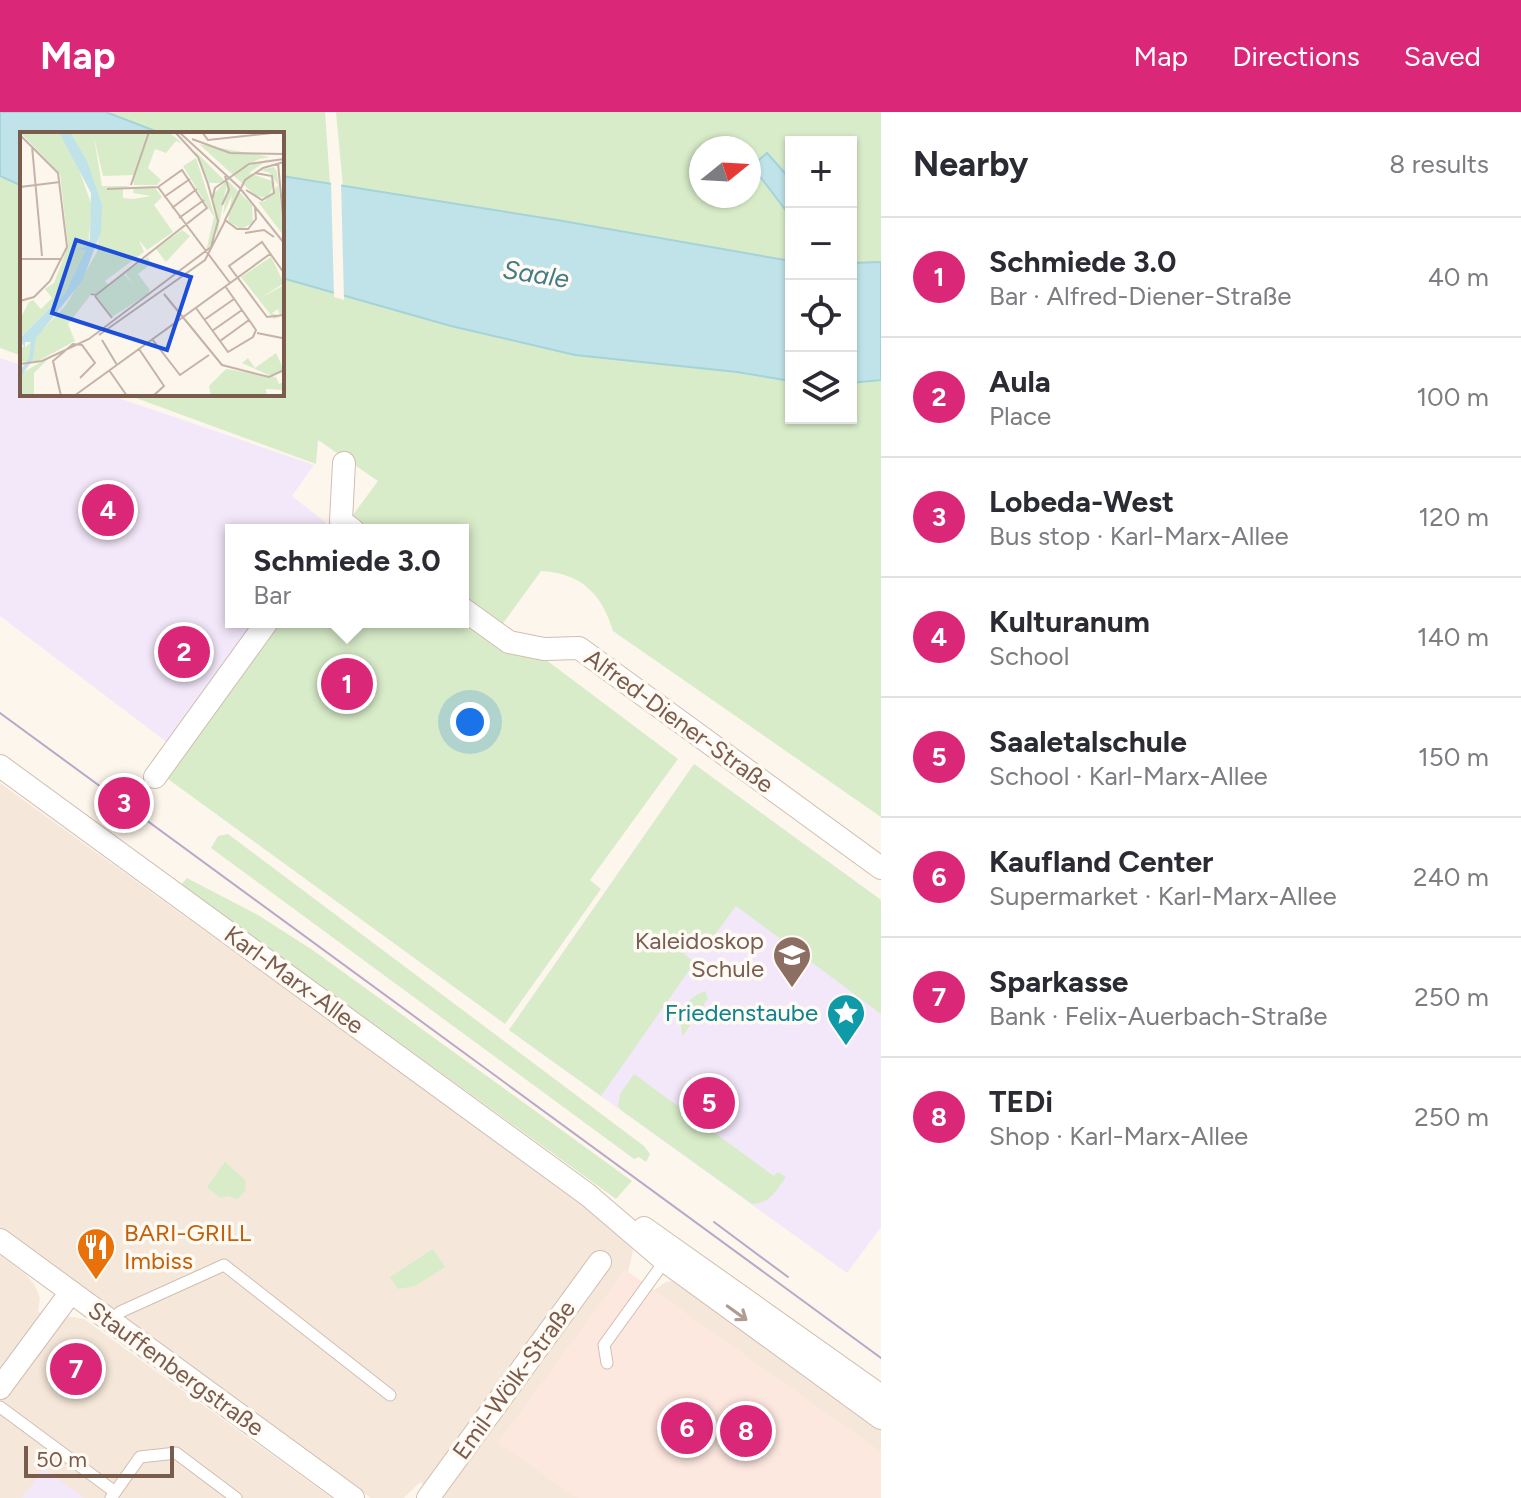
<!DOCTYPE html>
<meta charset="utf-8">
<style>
:root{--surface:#fff;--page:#f7f7f7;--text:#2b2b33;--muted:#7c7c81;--line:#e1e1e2;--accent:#db2777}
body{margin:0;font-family:Figtree,sans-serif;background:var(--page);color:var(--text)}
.controls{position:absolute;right:24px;top:24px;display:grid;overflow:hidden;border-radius:0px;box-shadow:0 2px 6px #0004}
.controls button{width:72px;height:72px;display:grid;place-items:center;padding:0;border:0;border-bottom:2px solid var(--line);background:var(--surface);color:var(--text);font:40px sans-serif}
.compass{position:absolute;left:689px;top:24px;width:72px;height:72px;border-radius:50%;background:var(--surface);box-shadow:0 2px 6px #0004;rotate:72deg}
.scale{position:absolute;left:24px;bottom:20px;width:150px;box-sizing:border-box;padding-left:8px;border:4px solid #7a5c4d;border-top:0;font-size:22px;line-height:28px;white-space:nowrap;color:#7a5c4d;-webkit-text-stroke:6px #fffaf3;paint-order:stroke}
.you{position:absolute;left:470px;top:610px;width:28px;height:28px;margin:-20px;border:6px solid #fff;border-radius:50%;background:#1a73e8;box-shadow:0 0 0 12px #1a73e833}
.badge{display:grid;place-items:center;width:52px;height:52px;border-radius:50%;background:var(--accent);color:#fff;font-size:26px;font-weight:700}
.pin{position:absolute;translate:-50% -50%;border:4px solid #fff;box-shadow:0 2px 8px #0006}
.popup{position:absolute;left:225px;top:412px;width:244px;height:104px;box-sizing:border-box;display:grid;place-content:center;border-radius:0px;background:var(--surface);filter:drop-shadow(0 2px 6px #0005);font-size:26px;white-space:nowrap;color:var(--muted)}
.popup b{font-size:30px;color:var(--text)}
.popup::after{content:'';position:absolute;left:50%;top:100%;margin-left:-16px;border:16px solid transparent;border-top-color:var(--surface)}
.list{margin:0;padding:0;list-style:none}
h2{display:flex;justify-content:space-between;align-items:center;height:104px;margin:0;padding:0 32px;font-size:34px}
h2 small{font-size:26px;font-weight:400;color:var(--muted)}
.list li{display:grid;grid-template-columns:52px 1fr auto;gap:24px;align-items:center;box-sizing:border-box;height:120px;padding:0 32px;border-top:2px solid var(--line)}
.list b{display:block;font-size:30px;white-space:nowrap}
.list p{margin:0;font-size:26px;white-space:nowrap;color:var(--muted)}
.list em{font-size:26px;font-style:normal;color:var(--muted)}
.icon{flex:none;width:44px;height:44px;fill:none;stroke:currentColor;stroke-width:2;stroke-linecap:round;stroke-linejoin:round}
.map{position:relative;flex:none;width:881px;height:1386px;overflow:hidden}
header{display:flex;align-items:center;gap:48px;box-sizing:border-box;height:112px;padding:0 40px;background:var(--accent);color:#fff}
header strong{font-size:38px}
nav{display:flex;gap:44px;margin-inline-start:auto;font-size:28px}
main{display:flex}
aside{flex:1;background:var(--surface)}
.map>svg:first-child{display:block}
.residential{fill:#f5e8da}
.commercial{fill:#fde8e0}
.education{fill:#f3e8fa}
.green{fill:#d8ecc9;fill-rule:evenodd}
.water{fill:#bfe3e8;stroke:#a5d3da;stroke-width:2}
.pier{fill:#fdf6ec}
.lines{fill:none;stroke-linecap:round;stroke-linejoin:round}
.lane-casing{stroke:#d1beb0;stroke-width:13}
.street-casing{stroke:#d1beb0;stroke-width:24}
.lane{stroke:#fff;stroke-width:11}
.street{stroke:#fff;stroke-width:22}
.tram{stroke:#b9a8c9;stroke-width:2}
.oneway{stroke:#af9d94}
.labels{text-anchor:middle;stroke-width:7;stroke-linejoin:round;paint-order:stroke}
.street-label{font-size:24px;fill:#7a5c4d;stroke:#fffaf3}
.education-label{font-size:24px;fill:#785e54;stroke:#fffaf3;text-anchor:end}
.culture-label{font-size:24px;fill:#0d838f;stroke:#fffaf3;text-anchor:end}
.food-label{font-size:24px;fill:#c56008;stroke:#fffaf3;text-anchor:start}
.water-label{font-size:26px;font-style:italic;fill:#437c86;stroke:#fffaf3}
.inset-river{fill:none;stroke:#bfe3e8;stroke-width:4}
.inset-road{fill:none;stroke:#c5b3a7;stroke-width:2}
.view{fill:#1d4ed8;fill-opacity:0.15;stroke:#1d4ed8;stroke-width:4}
.inset-edge{fill:none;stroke:#7a5c4d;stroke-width:4}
</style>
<header>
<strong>Map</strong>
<nav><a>Map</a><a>Directions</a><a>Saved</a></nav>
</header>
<main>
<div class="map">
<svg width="881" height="1386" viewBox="0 0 881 1386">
<rect width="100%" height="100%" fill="#fdf6ec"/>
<!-- residential -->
<g class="residential">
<polygon points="0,671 625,1122 633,1139 628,1160 654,1178 666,1170 679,1168 881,1313 881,1386 442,1386 420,1370 404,1386 371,1386 0,1117"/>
<polygon points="0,1143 25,1162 35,1173 40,1186 38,1199 54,1211 66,1204 84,1207 332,1386 0,1386"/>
</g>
<!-- commercial -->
<polygon class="commercial" points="625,1158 881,1340 881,1386 578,1386 498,1331"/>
<!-- education -->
<g class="education">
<polygon points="0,246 22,253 22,282 107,282 314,353 292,384 326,411 324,418 231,418 231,510 257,510 168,631 0,504"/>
<polygon points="694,652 881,788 881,1115 847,1161 509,918"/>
<polygon points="44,1356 84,1386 22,1386"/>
</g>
<!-- green -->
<g class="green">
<polygon points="106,0 325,0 330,72 282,64 282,22 163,22"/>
<path d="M 336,0 L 881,0 L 881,150 L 851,151 L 851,30 L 791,30 L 791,68 L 767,42 L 752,54 L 791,105 L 791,149 L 343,74 ZM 701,36 L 749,36 L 749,84 L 701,84 Z"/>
<polygon points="0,64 22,74 22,244 0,236"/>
<path d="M 282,166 L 451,214 L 575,243 L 737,260 L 791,269 L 791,306 L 851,306 L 851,271 L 881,268 L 881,705 L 613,519 C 602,482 581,461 541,459 L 501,514 L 678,647 L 590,768 L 601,777 L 505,912 L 161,662 L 274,510 L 463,510 L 463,418 L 342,418 L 378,369 L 318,328 L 316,352 L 125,282 L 282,282 Z"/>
<polygon points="694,652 881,788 881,902 736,794 703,839 691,831 684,842 695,850 601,984 509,918"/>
<polygon points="228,722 644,1034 650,1042 646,1050 639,1045 634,1047 211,736 218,724"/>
<polygon points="187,766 258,803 314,839 632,1069 616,1087 181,773"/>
<path d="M 705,879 L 708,886 L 683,924 C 676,903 684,887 705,879 Z"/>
<path d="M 634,962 L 774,1064 L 778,1060 L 786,1065 C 776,1078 770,1092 752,1092 L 621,998 L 618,994 L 620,982 Z"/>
<polygon points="225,1050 245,1068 246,1078 238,1087 229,1084 220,1086 207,1075"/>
<polygon points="433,1137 445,1155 415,1174 398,1177 390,1165"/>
</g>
<!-- water -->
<g class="water">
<polygon points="0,0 106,0 163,22 22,22 22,74 0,64"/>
<polygon points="767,41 791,68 791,105 752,54"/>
<polygon points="282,64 557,108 791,149 791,269 737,260 575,243 451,214 282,166"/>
<polygon points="881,150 881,268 851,271 851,151"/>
</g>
<!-- pier -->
<polygon class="pier" points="331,68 341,70 344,188 334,185"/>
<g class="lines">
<!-- lane casing -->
<g class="lane-casing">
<g id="lane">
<polyline points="112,1210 120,1200 224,1153 390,1283"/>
<polyline points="607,1251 604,1233 667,1146"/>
<polyline points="0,1295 115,1380"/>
<polyline points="111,1386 140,1345 176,1341 236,1386"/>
</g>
</g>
<!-- street casing -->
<g class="street-casing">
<g id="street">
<polyline points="344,351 341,409 353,418"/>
<polyline points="463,497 509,530 544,537 579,536 881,756"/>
<polyline points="0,654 588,1083 665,1149 881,1306"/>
<polyline points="155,665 267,510"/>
<polyline points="644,1116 881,1284"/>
<polyline points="0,1128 353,1386"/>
<polyline points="0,1276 71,1180"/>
<polyline points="428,1386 600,1150"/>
</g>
</g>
<!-- lane -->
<use href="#lane" class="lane"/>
<!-- street -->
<use href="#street" class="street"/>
<!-- tram -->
<g class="tram">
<polyline points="0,601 881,1246"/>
<polyline points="714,1110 788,1165"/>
</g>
</g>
<!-- one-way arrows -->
<defs><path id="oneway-shaft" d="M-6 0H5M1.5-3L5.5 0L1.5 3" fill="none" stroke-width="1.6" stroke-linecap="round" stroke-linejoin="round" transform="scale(2)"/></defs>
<use class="oneway" href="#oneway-shaft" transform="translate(737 1201) rotate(36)"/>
<!-- icons -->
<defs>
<g id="school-pin" transform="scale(2)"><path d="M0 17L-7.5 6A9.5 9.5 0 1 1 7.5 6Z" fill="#8d6e63" stroke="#fffaf3"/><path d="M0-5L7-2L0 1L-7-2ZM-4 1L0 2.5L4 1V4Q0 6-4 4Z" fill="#fff"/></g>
<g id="sight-pin" transform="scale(2)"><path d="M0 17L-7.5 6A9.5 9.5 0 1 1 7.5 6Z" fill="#0f9aa8" stroke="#fffaf3"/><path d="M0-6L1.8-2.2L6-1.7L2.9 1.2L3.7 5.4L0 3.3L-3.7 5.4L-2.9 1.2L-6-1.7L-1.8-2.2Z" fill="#fff"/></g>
<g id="restaurant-pin" transform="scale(2)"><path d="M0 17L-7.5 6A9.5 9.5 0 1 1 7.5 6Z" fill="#e8710a" stroke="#fffaf3"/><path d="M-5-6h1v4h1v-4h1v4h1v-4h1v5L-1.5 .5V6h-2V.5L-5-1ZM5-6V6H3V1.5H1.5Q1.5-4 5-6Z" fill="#fff"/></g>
</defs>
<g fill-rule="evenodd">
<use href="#school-pin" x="792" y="843"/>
<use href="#sight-pin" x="846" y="901"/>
<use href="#restaurant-pin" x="96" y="1135"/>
</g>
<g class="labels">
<!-- street labels -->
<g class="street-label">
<text transform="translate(679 609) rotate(36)" y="8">Alfred-Diener-Straße</text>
<text transform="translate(294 868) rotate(36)" y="8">Karl-Marx-Allee</text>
<text transform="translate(176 1257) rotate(36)" y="8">Stauffenbergstraße</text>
<text transform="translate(514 1268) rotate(-54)" y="8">Emil-Wölk-Straße</text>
</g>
<!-- education labels -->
<g class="education-label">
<text x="764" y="837">Kaleidoskop<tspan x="764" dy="28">Schule</tspan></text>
</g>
<!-- culture labels -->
<g class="culture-label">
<text x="818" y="909">Friedenstaube</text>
</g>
<!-- food labels -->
<g class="food-label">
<text x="124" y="1129">BARI-GRILL<tspan x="124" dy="28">Imbiss</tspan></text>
</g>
<!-- water labels -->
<g class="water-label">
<text transform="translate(536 162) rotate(9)" y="9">Saale</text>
</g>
</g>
<!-- overview -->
<g transform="translate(20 20)">
<rect width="264" height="264" fill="#fdf6ec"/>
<path d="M 0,0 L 39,0 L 53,21 L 72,74 L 68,115 L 45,161 L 0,206 L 0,187 L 9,170 L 13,168 L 21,177 L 32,166 L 25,157 L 34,151 L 48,114 L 40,42 ZM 50,0 L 149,0 L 163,12 L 156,9 L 146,21 L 135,17 L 128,36 L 141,48 L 137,53 L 114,53 L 113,43 L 83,44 L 74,5 L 82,54 L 110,54 L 103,56 L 103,66 L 113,67 L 131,64 L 113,61 L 114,56 L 135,56 L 142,65 L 134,73 L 153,100 L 127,118 L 119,108 L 124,120 L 85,149 L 89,153 L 104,142 L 113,152 L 105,141 L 128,125 L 131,132 L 118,142 L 130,158 L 127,161 L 136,157 L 92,185 L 73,160 L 48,192 L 55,209 L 18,229 L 0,230 L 0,215 L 6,215 L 46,173 L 77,120 L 82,72 L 67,28 ZM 179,12 L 250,25 L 239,27 L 223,36 L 249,27 L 229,41 L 255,50 L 248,66 L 236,64 ZM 175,19 L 207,51 L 197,104 L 193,63 L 204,51 L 189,51 ZM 176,26 L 197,91 L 195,102 L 192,111 L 186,119 L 194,85 L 163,34 ZM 254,35 L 257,40 L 264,104 L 238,70 L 245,69 L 258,53 L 250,41 L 240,38 ZM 208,49 L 232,73 L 233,91 L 221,97 L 208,89 L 212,63 L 203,83 ZM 162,98 L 170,104 L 146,130 L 136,117 ZM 251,125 L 264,151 L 241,166 L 264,153 L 264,181 L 260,183 L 258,177 L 252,181 L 260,185 L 254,187 L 221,145 ZM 256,221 L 264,238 L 251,244 L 222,231 L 228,226 L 235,236 ZM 30,225 L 14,241 L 14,264 L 1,264 L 0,242 ZM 206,237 L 256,245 L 259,252 L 264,250 L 264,258 L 246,257 L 247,264 L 191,264 L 189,254 Z" fill="#d8ecc9"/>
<path d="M 39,0 L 50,0 L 67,28 L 82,72 L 81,100 L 62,149 L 13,210 L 5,210 L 5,217 L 0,206 L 45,161 L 66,118 L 56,118 L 68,114 L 70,105 L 71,61 Z" fill="#bfe3e8"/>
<path class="inset-river" d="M 0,242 L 11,227 L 14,203"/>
<path class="inset-road" d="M 159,0 L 219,55 L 264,111M 182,0 L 188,8 L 261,0M 0,3 L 38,41 L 47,115 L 30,149 L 14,165 L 0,169M 172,7 L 210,21 L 264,22M 12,14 L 22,124M 258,31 L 264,96M 111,53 L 129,0M 0,55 L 40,50M 87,57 L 138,55 L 210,151M 226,58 L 242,68 L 254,61 L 252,44 L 235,41M 144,65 L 170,47M 192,68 L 195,56 L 229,32 L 264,27M 202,73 L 209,58 L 205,44M 235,75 L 236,87 L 228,97 L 217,97 L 205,88 L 225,48 L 243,36 L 264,30M 152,76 L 177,57M 159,86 L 184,68M 225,101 L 244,98 L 254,105M 0,127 L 42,127M 264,141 L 242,110 L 209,134 L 247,185 L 264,183M 71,162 L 76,163 L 187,76 L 162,38 L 138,55M 144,162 L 202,233 L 249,245 L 264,238M 75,164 L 92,186M 176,176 L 208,220 L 233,205 L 236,198 L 205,154M 184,188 L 214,167M 192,199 L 222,178M 237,201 L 262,206M 79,203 L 185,128 L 205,89M 132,207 L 160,243 L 189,223M 82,208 L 97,233M 200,209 L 229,188M 119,217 L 144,254 L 133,264M 0,232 L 22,229 L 69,207 L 191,115 L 198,89 L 188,52 L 178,25 L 155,0M 89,238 L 107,264M 41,264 L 33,229 L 53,212 L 62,213 L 75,231 L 60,246M 54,264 L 250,122"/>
<path class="view" d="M 56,108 L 171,145 L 147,218 L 32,181 Z"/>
<rect width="264" height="264" class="inset-edge"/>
</g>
</svg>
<div class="controls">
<button>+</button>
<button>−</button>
<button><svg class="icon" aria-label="locate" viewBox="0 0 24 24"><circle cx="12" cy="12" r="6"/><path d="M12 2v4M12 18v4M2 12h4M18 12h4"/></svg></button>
<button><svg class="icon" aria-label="layers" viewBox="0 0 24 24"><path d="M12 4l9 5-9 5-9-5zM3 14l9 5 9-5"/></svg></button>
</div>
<svg class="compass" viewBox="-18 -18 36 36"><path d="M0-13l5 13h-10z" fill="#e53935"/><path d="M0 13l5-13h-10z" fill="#7c7c81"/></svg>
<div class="scale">50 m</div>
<div class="you"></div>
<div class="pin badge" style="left:347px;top:572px">1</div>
<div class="popup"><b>Schmiede 3.0</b>Bar</div>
<div class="pin badge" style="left:184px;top:540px">2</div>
<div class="pin badge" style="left:124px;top:691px">3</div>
<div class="pin badge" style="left:108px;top:398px">4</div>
<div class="pin badge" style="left:709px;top:991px">5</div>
<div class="pin badge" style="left:687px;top:1316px">6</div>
<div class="pin badge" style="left:76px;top:1257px">7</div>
<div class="pin badge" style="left:746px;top:1319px">8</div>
</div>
<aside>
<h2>Nearby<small>8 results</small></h2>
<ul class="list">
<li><span class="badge">1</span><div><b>Schmiede 3.0</b><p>Bar · Alfred-Diener-Straße</p></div><em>40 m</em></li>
<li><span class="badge">2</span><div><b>Aula</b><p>Place</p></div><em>100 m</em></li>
<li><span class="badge">3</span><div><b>Lobeda-West</b><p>Bus stop · Karl-Marx-Allee</p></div><em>120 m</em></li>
<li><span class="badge">4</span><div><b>Kulturanum</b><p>School</p></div><em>140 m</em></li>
<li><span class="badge">5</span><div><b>Saaletalschule</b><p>School · Karl-Marx-Allee</p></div><em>150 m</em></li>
<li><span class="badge">6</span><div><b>Kaufland Center</b><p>Supermarket · Karl-Marx-Allee</p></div><em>240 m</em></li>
<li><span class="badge">7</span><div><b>Sparkasse</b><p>Bank · Felix-Auerbach-Straße</p></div><em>250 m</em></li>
<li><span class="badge">8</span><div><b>TEDi</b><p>Shop · Karl-Marx-Allee</p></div><em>250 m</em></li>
</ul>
</aside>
</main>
